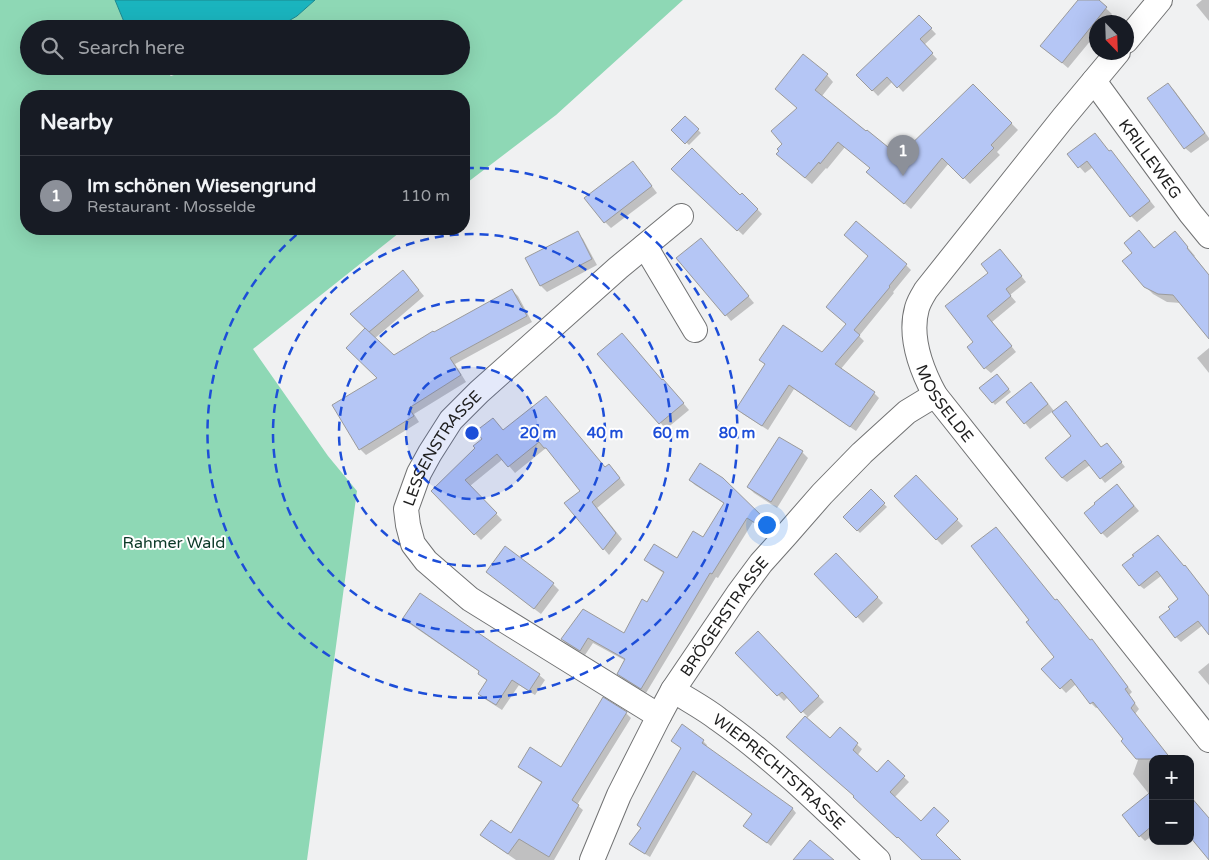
<!DOCTYPE html>
<meta charset="utf-8">
<style>
:root{--surface:#171b24;--page:#20242c;--text:#f1f3f6;--muted:#9ea1a6;--line:#363941;--accent:#8c9099}
body{margin:0;font-family:"Varela Round",sans-serif;background:var(--page);color:var(--text)}
.controls{position:absolute;right:15px;bottom:15px;display:grid;overflow:hidden;border-radius:10px;box-shadow:0 5px 20px #0002}
.controls button{width:45px;height:45px;display:grid;place-items:center;padding:0;border:0;border-bottom:1px solid var(--line);background:var(--surface);color:var(--text);font:25px sans-serif}
.compass{position:absolute;left:1089px;top:15px;width:45px;height:45px;border-radius:50%;background:var(--surface);box-shadow:0 5px 20px #0002;rotate:157deg}
.you{position:absolute;left:766px;top:524px;width:18px;height:18px;margin:-12px;border:4px solid #fff;border-radius:50%;background:#1a73e8;box-shadow:0 0 0 8px #1a73e833}
.badge{display:grid;place-items:center;width:32px;height:32px;border-radius:50%;background:var(--accent);color:#fff;font-size:16px;font-weight:700}
.pin{position:absolute;translate:-50% -41px;filter:drop-shadow(0 1px 2px #0008)}
.pin::after{content:'';position:absolute;top:26px;width:18px;height:15px;background:inherit;clip-path:polygon(0 0,100% 0,50% 100%)}
.list{margin:0;padding:0;list-style:none}
h2{display:flex;justify-content:space-between;align-items:center;height:65px;margin:0;padding:0 20px;font-size:21px}
h2 small{font-size:16px;font-weight:400;color:var(--muted)}
.list li{display:grid;grid-template-columns:32px 1fr auto;gap:15px;align-items:center;box-sizing:border-box;height:80px;padding:0 20px;border-top:1px solid var(--line)}
.list b{display:block;font-size:19px;white-space:nowrap}
.list p{margin:0;font-size:16px;white-space:nowrap;color:var(--muted)}
.list em{font-size:16px;font-style:normal;color:var(--muted)}
.icon{flex:none;width:28px;height:28px;fill:none;stroke:currentColor;stroke-width:2;stroke-linecap:round;stroke-linejoin:round}
.map{position:relative;flex:none;width:1209px;height:860px;overflow:hidden}
.search{position:absolute;background:var(--surface);box-shadow:0 5px 20px #0002;left:20px;top:20px;width:450px;height:55px;display:flex;align-items:center;gap:12px;box-sizing:border-box;padding:0 18px;border-radius:28px;color:var(--muted);font-size:19px}
.panel{position:absolute;background:var(--surface);box-shadow:0 5px 20px #0002;left:20px;top:90px;width:450px;height:145px;border-radius:20px}
.map>svg:first-child{display:block}
.green{fill:#8ed8b5}
.water{fill:#1ab4be;stroke:#1b878e}
.shadow{fill:#0003}
.building{fill:#b5c6f5;stroke:#9b9b9c}
.lines{fill:none;stroke-linecap:round;stroke-linejoin:round}
.minor-casing{stroke:#717273;stroke-width:26}
.minor{stroke:#fff;stroke-width:24}
.ring{fill:none;stroke:#1d4ed8;stroke-width:2.5;stroke-dasharray:9 6}
.labels{text-anchor:middle;stroke-width:4;stroke-linejoin:round;paint-order:stroke}
.street-label{font-size:16px;fill:#1e1e1e;stroke:#fff}
.park-label{font-size:16px;fill:#0b3927;stroke:#fff}
.centre{fill:#1d4ed8;stroke:#fff;stroke-width:2.5}
.ring-label{font-size:15px;text-anchor:middle;font-weight:bold;fill:#1d4ed8;stroke:#fff;stroke-width:4;stroke-linejoin:round;paint-order:stroke}
</style>
<div class="map">
<svg width="1209" height="860" viewBox="0 0 1209 860">
<rect width="100%" height="100%" fill="#f0f1f2"/>
<!-- green -->
<polygon class="green" points="0,0 115,0 127,29 29,29 29,66 158,66 171,76 200,66 461,66 461,29 275,29 297,16 315,0 683,0 556,115 464,185 464,96 26,96 26,229 404,229 253,349 328,456 357,491 307,860 0,860"/>
<!-- water -->
<polygon class="water" points="115,0 315,0 297,16 275,29 127,29"/>
<!-- shadow -->
<g class="shadow">
<polygon points="1079,0 1097,0 1112,14 1106,22 1096,22 1096,34 1068,68 1048,51"/>
<polygon points="1202,0 1209,0 1209,21 1196,5"/>
<polygon points="919,16 936,34 924,45 937,59 903,92 893,81 878,96 858,75"/>
<polygon points="827,75 833,82 822,96 899,157 973,85 1018,130 997,152 1000,155 970,184 949,163 911,209 874,178 871,168 845,147 827,169 826,168 812,184 784,160 784,144 799,108"/>
<polygon points="1168,85 1174,90 1209,138 1209,140 1191,153 1185,148"/>
<polygon points="685,117 701,133 689,145 673,130"/>
<polygon points="1110,152 1116,158 1155,207 1137,222 1131,216 1093,167 1085,173 1069,155"/>
<polygon points="639,169 657,193 611,228 605,222"/>
<polygon points="673,169 740,197 742,194 762,214 743,235"/>
<polygon points="1175,232 1195,256 1194,256 1209,275 1209,337 1181,303 1167,302 1153,294 1145,286 1155,250"/>
<polygon points="577,233 583,239 597,265 547,292 541,286 527,259"/>
<polygon points="706,245 754,303 731,321 726,315"/>
<polygon points="1005,256 1026,282 1010,295 1016,302 992,322 1016,352 991,373 985,368 975,343 989,273"/>
<polygon points="906,265 911,270 893,292 894,293 859,336 864,341 840,370 874,393 879,398 856,431 794,389 768,430 743,414 738,409 766,365 760,360 823,354"/>
<polygon points="409,278 424,296 374,339 394,357 512,290 518,296 532,322 455,364 466,382 414,414 419,422 366,455 360,449 379,378 348,348"/>
<polygon points="1209,348 1209,373 1197,358"/>
<polygon points="599,354 663,381 669,386 689,410 666,429"/>
<polygon points="1000,378 1011,392 995,405 981,388"/>
<polygon points="1037,389 1054,411 1102,448 1111,449 1125,467 1105,483 1090,465 1067,482 1062,478 1072,436 1053,411 1030,429 1025,423"/>
<polygon points="546,398 605,468 615,471 625,485 597,508 622,539 609,555 566,504 582,491 546,448 515,473 503,459 470,486 502,520 481,540 433,491"/>
<polygon points="779,438 802,452 808,458 777,508 754,493 748,487"/>
<polygon points="916,477 963,526 942,545 895,496"/>
<polygon points="722,479 770,525 766,530 753,522 718,578 716,577 646,693 623,679 618,674 626,661 593,643 585,655 567,644 562,639 624,635 647,604 665,574 651,565 646,560 677,559 704,538 725,504 695,485 690,480"/>
<polygon points="871,491 887,507 860,533 844,517"/>
<polygon points="1122,491 1139,511 1107,538 1102,533"/>
<polygon points="506,548 553,584 559,590 541,614 494,578"/>
<polygon points="836,554 883,603 863,623 816,574"/>
<polygon points="1135,557 1209,596 1209,633 1203,625 1181,642 1176,637 1161,617 1171,609 1180,600 1161,576 1144,589 1139,585"/>
<polygon points="1055,602 1091,642 1097,646 1132,692 1129,695 1139,709 1135,714 1153,759 1153,835 1145,841 1140,836 1149,794 1133,774 1138,760 1123,741 1125,739 1099,707 1096,708 1091,703 1076,684 1066,693 1043,669 1056,657"/>
<polygon points="405,618 539,675 545,680 535,695 519,685 502,710 485,699 479,694 488,681 479,674 480,672 410,624"/>
<polygon points="758,633 824,702 806,719 830,740 840,729 862,749 857,756 877,774 888,762 909,782 894,798 915,817 898,838 855,797 788,737 807,716 788,697 784,701 737,653"/>
<polygon points="1209,663 1209,685 1198,672"/>
<polygon points="626,713 631,718 577,805 583,810 554,860 516,860 486,839 481,835 511,835 542,783 524,771 519,766 561,769"/>
<polygon points="703,741 707,745 706,747 792,808 796,813 771,846 745,826 753,814 697,774 650,857 635,848 642,828 682,748"/>
</g>
<!-- building -->
<g class="building">
<polygon points="1078,0 1099,0 1107,7 1062,63 1040,46"/>
<polygon points="919,15 932,28 920,39 933,53 897,88 887,77 872,91 856,75"/>
<polygon points="803,54 828,74 815,90 866,131 867,130 899,156 973,84 1012,123 991,145 994,148 963,179 942,158 904,204 866,172 870,168 838,142 820,164 819,162 805,178 776,154 779,151 777,149 782,144 771,131 797,108 775,89"/>
<polygon points="1168,83 1205,133 1184,149 1147,98"/>
<polygon points="685,116 699,129 685,144 671,130"/>
<polygon points="1095,133 1109,151 1111,150 1150,201 1130,217 1087,161 1078,168 1067,154"/>
<polygon points="692,148 740,195 742,193 758,209 737,231 671,169"/>
<polygon points="633,161 652,186 604,223 584,198"/>
<polygon points="856,221 907,264 889,286 890,287 854,330 860,335 835,364 875,392 850,427 789,385 762,426 736,409 765,364 759,360 783,325 822,352 846,324 826,307 868,256 844,235"/>
<polygon points="1139,230 1154,248 1175,231 1188,247 1187,248 1209,275 1209,339 1173,295 1158,294 1144,287 1122,261 1132,253 1124,243"/>
<polygon points="578,231 592,259 540,286 525,258"/>
<polygon points="701,238 749,296 725,316 676,258"/>
<polygon points="1000,249 1022,276 1006,289 1011,296 987,316 1012,346 984,369 967,347 973,342 945,306 988,273 981,264"/>
<polygon points="403,270 419,290 369,332 350,314"/>
<polygon points="512,289 527,316 450,358 461,375 409,408 414,416 359,450 332,405 377,378 346,348 365,328 394,355 433,331 434,332"/>
<polygon points="622,333 662,380 663,379 684,403 659,424 597,354"/>
<polygon points="997,374 1009,389 992,403 979,388"/>
<polygon points="1031,382 1048,404 1024,424 1006,402"/>
<polygon points="546,396 605,467 609,464 620,478 592,502 616,533 603,550 564,503 580,491 546,448 544,448 539,442 508,467 497,454 465,480 497,513 474,535 431,491 475,448 473,446 482,439 476,431 493,418 503,430"/>
<polygon points="1066,401 1101,447 1107,443 1122,462 1100,479 1085,460 1062,478 1045,458 1071,436 1052,412"/>
<polygon points="779,437 803,451 771,502 747,487"/>
<polygon points="700,463 723,478 765,519 760,526 747,518 712,574 710,573 641,689 617,674 625,659 588,638 580,651 561,639 583,609 624,633 642,599 647,602 664,572 644,560 654,544 677,558 693,531 703,537 724,503 689,480"/>
<polygon points="916,475 958,519 936,540 894,496"/>
<polygon points="1117,484 1134,506 1101,534 1084,513 1095,504 1094,503"/>
<polygon points="871,489 885,503 857,531 843,517"/>
<polygon points="996,527 1055,600 1057,599 1090,640 1092,639 1128,687 1125,689 1135,703 1131,708 1171,759 1136,759 1121,741 1123,739 1093,702 1090,704 1071,679 1060,689 1041,669 1054,657 1026,622 1029,620 971,546"/>
<polygon points="1158,535 1184,566 1185,565 1209,596 1209,635 1198,621 1175,638 1159,617 1170,609 1168,607 1178,599 1157,571 1139,586 1122,565 1134,556 1132,555"/>
<polygon points="505,546 554,583 534,609 486,572"/>
<polygon points="836,553 878,597 856,618 814,574"/>
<polygon points="420,593 496,645 540,674 529,691 512,680 496,705 478,694 487,680 478,674 479,671 403,618"/>
<polygon points="758,631 819,696 801,713 782,692 777,696 735,653"/>
<polygon points="603,697 627,712 572,800 579,805 549,857 519,839 508,854 480,835 491,820 511,833 542,782 518,767 530,747 561,767"/>
<polygon points="805,716 830,738 840,727 858,743 853,750 877,772 888,760 905,776 890,792 921,821 934,807 949,821 936,835 961,860 922,860 898,837 897,838 853,797 854,796 786,737"/>
<polygon points="682,724 704,740 702,743 793,808 767,843 743,826 752,814 693,771 645,854 629,844 641,828 637,825 681,748 671,741"/>
<polygon points="1153,790 1153,825 1139,837 1122,815"/>
<polygon points="1190,796 1209,818 1209,860 1190,837"/>
<polygon points="810,840 834,860 793,860"/>
</g>
<g class="lines">
<!-- minor casing -->
<g class="minor-casing">
<g id="minor">
<polyline points="1126,41 1160,0"/>
<path id="s1" d="M 1118,52 L 1063,118 L 926,290 C 923,295 919,301 917,308 C 909,336 921,369 935,395 L 1209,740"/>
<path id="s2" d="M 1094,81 L 1191,214 L 1209,236"/>
<polyline points="645,246 695,330"/>
<path id="s3" d="M 673,690 C 688,700 704,708 718,719 C 776,760 827,811 878,860"/>
<path id="s4" d="M 659,716 L 470,599 L 426,561 L 413,544 L 408,525 L 406,509 L 419,473 L 430,453 L 451,420 L 479,392 L 618,268 L 681,216"/>
<path id="s5" d="M 592,860 L 619,795 L 659,716 L 673,690 L 738,594 L 761,563 L 787,534 L 822,494 L 862,453 L 907,412 L 935,395"/>
</g>
</g>
<!-- minor -->
<use href="#minor" class="minor"/>
</g>
<!-- distance rings -->
<circle cx="472" cy="433" r="66" fill="#1d4ed8" fill-opacity=".12"/>
<g class="ring">
<circle cx="472" cy="433" r="66"/>
<circle cx="472" cy="433" r="133"/>
<circle cx="472" cy="433" r="199"/>
<path d="M465 168A265 265 0 1 1 302 230"/>
</g>
<g class="labels">
<!-- street labels -->
<g class="street-label">
<text dy="6" stroke="none"><textPath href="#s2" startOffset="96">KRILLEWEG</textPath></text>
<text dy="6" stroke="none"><textPath href="#s1" startOffset="429">MOSSELDE</textPath></text>
<text dy="6" stroke="none"><textPath href="#s4" startOffset="409">LESSENSTRASSE</textPath></text>
<text dy="6" stroke="none"><textPath href="#s5" startOffset="278">BRÖGERSTRASSE</textPath></text>
<text dy="6" stroke="none"><textPath href="#s3" startOffset="134">WIEPRECHTSTRASSE</textPath></text>
</g>
<!-- park labels -->
<g class="park-label">
<text x="174" y="548">Rahmer Wald</text>
</g>
</g>
<circle cx="472" cy="433" r="8" class="centre"/>
<g class="ring-label">
<text x="538" y="438">20 m</text>
<text x="605" y="438">40 m</text>
<text x="671" y="438">60 m</text>
<text x="737" y="438">80 m</text>
</g>
</svg>
<div class="controls">
<button>+</button>
<button>−</button>
</div>
<svg class="compass" viewBox="-18 -18 36 36"><path d="M0-13l5 13h-10z" fill="#e53935"/><path d="M0 13l5-13h-10z" fill="#9ea1a6"/></svg>
<div class="you"></div>
<div class="pin badge" style="left:903px;top:176px">1</div>
<div class="search"><svg class="icon" aria-label="search" viewBox="0 0 24 24"><circle cx="10" cy="10" r="6"/><path d="M15 15l6 6"/></svg>Search here</div>
<section class="panel">
<h2>Nearby<small></small></h2>
<ul class="list">
<li><span class="badge">1</span><div><b>Im schönen Wiesengrund</b><p>Restaurant · Mosselde</p></div><em>110 m</em></li>
</ul>
</section>
</div>
